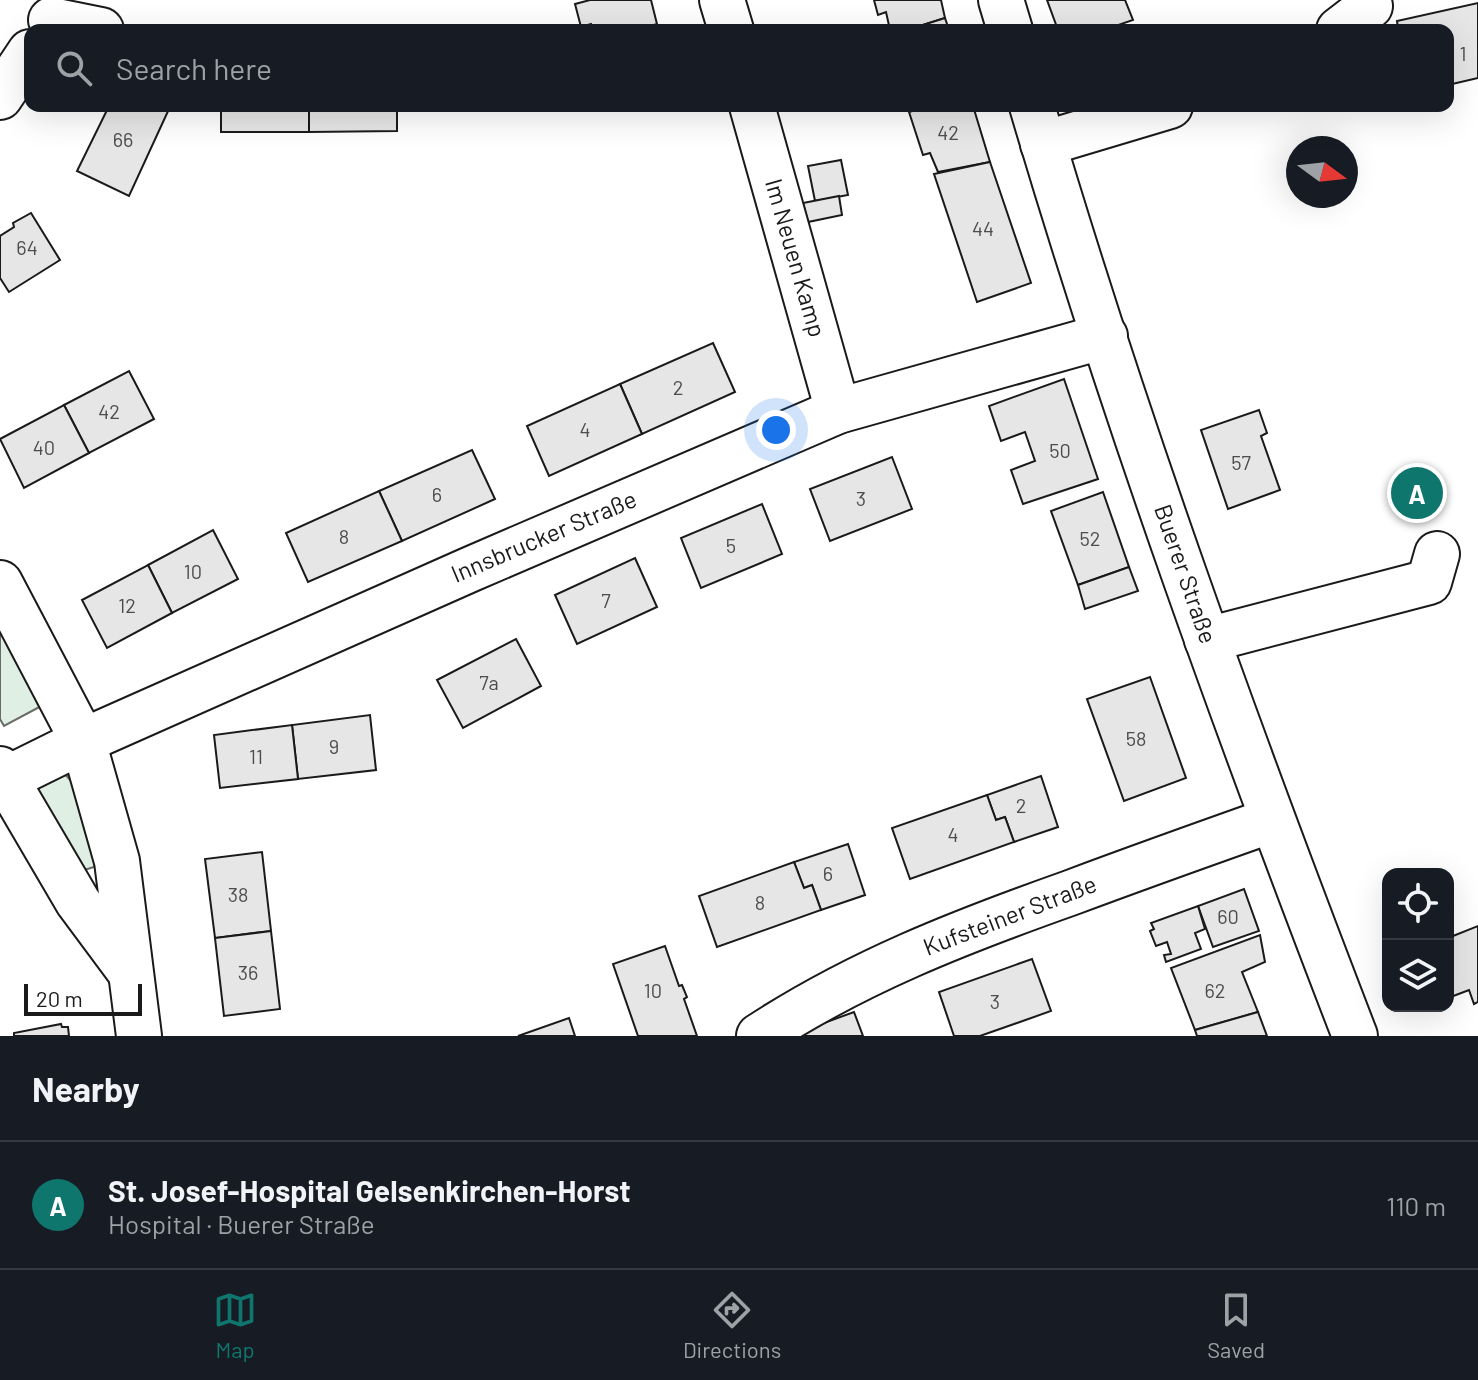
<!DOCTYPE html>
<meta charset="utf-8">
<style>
:root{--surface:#171b24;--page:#20242c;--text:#f1f3f6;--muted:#9ea1a6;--line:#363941;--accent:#0f766e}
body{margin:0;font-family:Barlow,sans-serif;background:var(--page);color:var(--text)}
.controls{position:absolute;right:24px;bottom:24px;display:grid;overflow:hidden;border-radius:16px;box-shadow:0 8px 32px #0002}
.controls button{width:72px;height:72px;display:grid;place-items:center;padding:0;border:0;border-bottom:2px solid var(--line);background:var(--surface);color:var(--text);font:40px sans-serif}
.compass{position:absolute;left:1286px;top:136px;width:72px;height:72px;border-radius:50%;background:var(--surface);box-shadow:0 8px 32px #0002;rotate:105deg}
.scale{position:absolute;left:24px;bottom:20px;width:118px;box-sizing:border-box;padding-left:8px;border:4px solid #1a1a1a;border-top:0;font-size:22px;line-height:28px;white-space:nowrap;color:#1a1a1a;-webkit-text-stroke:6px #fff;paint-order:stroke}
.you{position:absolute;left:776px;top:430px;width:28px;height:28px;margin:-20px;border:6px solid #fff;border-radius:50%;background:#1a73e8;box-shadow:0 0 0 12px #1a73e833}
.badge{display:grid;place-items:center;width:52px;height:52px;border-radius:50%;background:var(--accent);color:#fff;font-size:26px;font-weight:700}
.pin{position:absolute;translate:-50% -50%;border:4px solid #fff;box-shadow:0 2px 8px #0006}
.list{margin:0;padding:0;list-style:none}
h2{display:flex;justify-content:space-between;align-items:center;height:104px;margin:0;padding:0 32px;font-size:34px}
h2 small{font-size:26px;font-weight:400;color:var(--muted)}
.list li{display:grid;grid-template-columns:52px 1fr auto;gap:24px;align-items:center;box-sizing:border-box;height:128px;padding:0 32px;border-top:2px solid var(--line)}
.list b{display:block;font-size:30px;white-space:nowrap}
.list p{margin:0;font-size:26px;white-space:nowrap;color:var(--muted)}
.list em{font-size:26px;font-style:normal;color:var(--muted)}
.icon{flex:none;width:44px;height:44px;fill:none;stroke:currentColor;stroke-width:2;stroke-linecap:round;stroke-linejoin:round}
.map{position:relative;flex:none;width:1478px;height:1036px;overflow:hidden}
.search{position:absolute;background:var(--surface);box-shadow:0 8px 32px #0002;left:24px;right:24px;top:24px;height:88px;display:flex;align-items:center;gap:20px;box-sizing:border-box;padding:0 28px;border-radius:16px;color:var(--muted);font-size:30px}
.sheet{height:232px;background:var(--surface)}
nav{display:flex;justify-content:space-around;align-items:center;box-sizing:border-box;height:112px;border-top:2px solid var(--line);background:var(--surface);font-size:22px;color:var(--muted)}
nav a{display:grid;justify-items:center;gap:4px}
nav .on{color:var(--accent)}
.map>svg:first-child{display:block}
.green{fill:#e0efe3;stroke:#6a6a6a;stroke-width:2}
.building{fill:#e6e6e6;stroke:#1a1a1a;stroke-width:2}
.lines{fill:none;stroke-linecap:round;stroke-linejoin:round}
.minor-casing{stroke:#1a1a1a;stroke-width:48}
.minor{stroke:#fff;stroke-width:44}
.labels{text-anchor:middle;stroke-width:6;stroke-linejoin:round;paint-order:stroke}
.number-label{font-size:20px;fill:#4d4d4d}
.street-label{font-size:24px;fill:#1a1a1a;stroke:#fff}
</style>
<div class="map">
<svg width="1478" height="1036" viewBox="0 0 1478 1036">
<rect width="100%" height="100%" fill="#fff"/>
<!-- green -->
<g class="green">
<polygon points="0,621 45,704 4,726 0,719"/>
<polygon points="62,771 72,782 97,854 94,867 84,870 36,794 37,779"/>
</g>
<!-- building -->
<g class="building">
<polygon points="590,0 651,0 657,24 637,30 593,30 591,24 581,27 575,4"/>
<polygon points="874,0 941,0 945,18 907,30 890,30 886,12 878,15"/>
<polygon points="1047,0 1125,0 1133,20 1104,30 1058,30"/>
<polygon points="1478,3 1478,78 1448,85 1448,30 1391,30 1398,28 1397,21"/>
<polygon points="945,18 949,30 907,30"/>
<polygon points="109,106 162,106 169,109 129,196 77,171"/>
<rect x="221" y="106" width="88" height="26"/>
<polygon points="309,106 397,106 397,131 309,132"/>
<polygon points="929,106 973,106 990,162 938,172 930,153 923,155 909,112"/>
<polygon points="841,160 848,195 815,201 808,166"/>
<polygon points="990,162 1031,283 977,302 934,174"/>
<polygon points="839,196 842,215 808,222 803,203"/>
<polygon points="31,213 60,260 9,292 0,278 0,236 14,227 13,223"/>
<polygon points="713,343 735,392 642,434 620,384"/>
<polygon points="129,371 154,419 89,453 64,405"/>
<polygon points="1064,379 1098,479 1023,504 1011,470 1035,461 1025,432 1001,441 989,406"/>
<polygon points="620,384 642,434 549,476 527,426"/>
<polygon points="64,405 89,453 24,488 0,439"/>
<polygon points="1259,410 1267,433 1261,436 1280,490 1228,509 1201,430"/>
<polygon points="472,450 495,499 402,541 379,491"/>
<polygon points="892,457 912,509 830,541 810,489"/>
<polygon points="379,491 402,541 308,582 286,533"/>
<polygon points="1103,492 1129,567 1078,585 1051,511"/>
<polygon points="762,504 782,554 701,588 681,538"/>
<polygon points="213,530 238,579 172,613 148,565"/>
<polygon points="635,558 657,607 577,644 555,595"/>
<polygon points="148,565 172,613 107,648 82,600"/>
<polygon points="1129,567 1138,591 1085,609 1078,585"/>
<polygon points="516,639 541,686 463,728 437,680"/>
<polygon points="1150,677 1186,778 1124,801 1087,699"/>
<polygon points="370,715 376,770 298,779 292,725"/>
<polygon points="292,725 298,779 220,788 214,735"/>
<polygon points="1041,776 1058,827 1014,842 1005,817 996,820 987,795"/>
<polygon points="987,795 996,820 1005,817 1014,842 910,879 892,828"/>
<polygon points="848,844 865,895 821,910 812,885 804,888 794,862"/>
<polygon points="262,852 271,931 215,938 205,859"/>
<polygon points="794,862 804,888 812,885 821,910 717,947 699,896"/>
<polygon points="1244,889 1259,931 1213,947 1198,906"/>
<polygon points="1198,906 1205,929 1195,933 1201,949 1166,962 1164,955 1171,954 1167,942 1156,946 1150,931 1154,929 1151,923"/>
<polygon points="1478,926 1478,1002 1474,1004 1469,990 1448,998 1448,938"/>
<polygon points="271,931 280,1009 224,1016 215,938"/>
<polygon points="1260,935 1265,962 1242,972 1258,1012 1195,1030 1171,968"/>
<polygon points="665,946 679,986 682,985 687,997 684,999 697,1036 638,1036 613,964"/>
<polygon points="1032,959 1051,1011 980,1036 954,1036 939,992"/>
<polygon points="854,1012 863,1036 804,1036 802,1031"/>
<polygon points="1258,1012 1267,1036 1197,1036 1195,1030"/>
<polygon points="569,1018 575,1036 518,1036"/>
<polygon points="61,1024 62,1027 68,1027 69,1036 14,1036 14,1033"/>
</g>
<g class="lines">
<!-- minor casing -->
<g class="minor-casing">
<g id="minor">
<polyline points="722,0 731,30"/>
<polyline points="1001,0 1010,30"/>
<polyline points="51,20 101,30"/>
<polyline points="1339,30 1370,6 1368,0"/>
<polyline points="0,97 30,52"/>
<polyline points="752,106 838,411"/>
<path d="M 1032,106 C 1125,421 1237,730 1355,1036"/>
<polyline points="1043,144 1170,106"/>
<polyline points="0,583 83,741 117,861 139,1036"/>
<polyline points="1207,640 1429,582 1437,554"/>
<polyline points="0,769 78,902 130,972"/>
<polyline points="0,782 83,741 471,569 838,411 1105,336"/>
<path d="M 759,1036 C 857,972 960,932 1070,893 C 1137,868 1204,844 1272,820"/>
</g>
</g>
<!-- minor -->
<use href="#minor" class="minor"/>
</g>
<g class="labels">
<!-- number labels -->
<g class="number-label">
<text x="1463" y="61">1</text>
<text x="948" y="140">42</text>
<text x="123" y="147">66</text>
<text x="983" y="236">44</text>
<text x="27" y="255">64</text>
<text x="678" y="395">2</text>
<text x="109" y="419">42</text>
<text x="585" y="437">4</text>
<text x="44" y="455">40</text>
<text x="1060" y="458">50</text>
<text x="1241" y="470">57</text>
<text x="437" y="502">6</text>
<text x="861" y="506">3</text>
<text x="344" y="544">8</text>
<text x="1090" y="546">52</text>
<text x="731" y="553">5</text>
<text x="193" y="579">10</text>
<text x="606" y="608">7</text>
<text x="127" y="613">12</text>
<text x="489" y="690">7a</text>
<text x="1136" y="746">58</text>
<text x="334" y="754">9</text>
<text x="256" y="764">11</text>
<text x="1021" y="813">2</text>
<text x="953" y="842">4</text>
<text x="828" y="881">6</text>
<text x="238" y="902">38</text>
<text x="760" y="910">8</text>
<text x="1228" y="924">60</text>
<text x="248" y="980">36</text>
<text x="653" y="998">10</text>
<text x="1215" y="998">62</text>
<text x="995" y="1009">3</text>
</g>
<!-- street labels -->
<g class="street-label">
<text transform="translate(795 258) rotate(74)" y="8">Im Neuen Kamp</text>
<text transform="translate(544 537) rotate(-23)" y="8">Innsbrucker Straße</text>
<text transform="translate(1185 574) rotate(71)" y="8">Buerer Straße</text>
<text transform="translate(1010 916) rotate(-21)" y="8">Kufsteiner Straße</text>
</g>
</g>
</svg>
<div class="controls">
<button><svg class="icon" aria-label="locate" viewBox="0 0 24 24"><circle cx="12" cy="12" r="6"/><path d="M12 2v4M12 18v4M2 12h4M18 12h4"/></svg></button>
<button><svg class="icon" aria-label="layers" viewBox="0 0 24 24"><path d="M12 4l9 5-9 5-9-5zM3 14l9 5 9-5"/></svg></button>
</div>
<svg class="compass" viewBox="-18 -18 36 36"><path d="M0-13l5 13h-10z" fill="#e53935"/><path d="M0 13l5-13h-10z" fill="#9ea1a6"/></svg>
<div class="scale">20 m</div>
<div class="you"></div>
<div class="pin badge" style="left:1417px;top:493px">A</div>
<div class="search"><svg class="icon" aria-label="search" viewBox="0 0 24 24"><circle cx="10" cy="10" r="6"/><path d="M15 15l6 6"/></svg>Search here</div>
</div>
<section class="sheet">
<h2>Nearby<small></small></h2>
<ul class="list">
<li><span class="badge">A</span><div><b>St. Josef-Hospital Gelsenkirchen-Horst</b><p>Hospital · Buerer Straße</p></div><em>110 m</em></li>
</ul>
</section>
<nav>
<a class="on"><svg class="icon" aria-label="map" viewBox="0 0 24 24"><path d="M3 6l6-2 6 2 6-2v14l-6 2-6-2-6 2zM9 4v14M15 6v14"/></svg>Map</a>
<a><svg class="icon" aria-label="directions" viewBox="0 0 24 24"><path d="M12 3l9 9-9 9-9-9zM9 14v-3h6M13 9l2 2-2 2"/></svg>Directions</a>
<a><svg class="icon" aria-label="saved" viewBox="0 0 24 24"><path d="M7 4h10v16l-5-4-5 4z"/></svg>Saved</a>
</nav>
